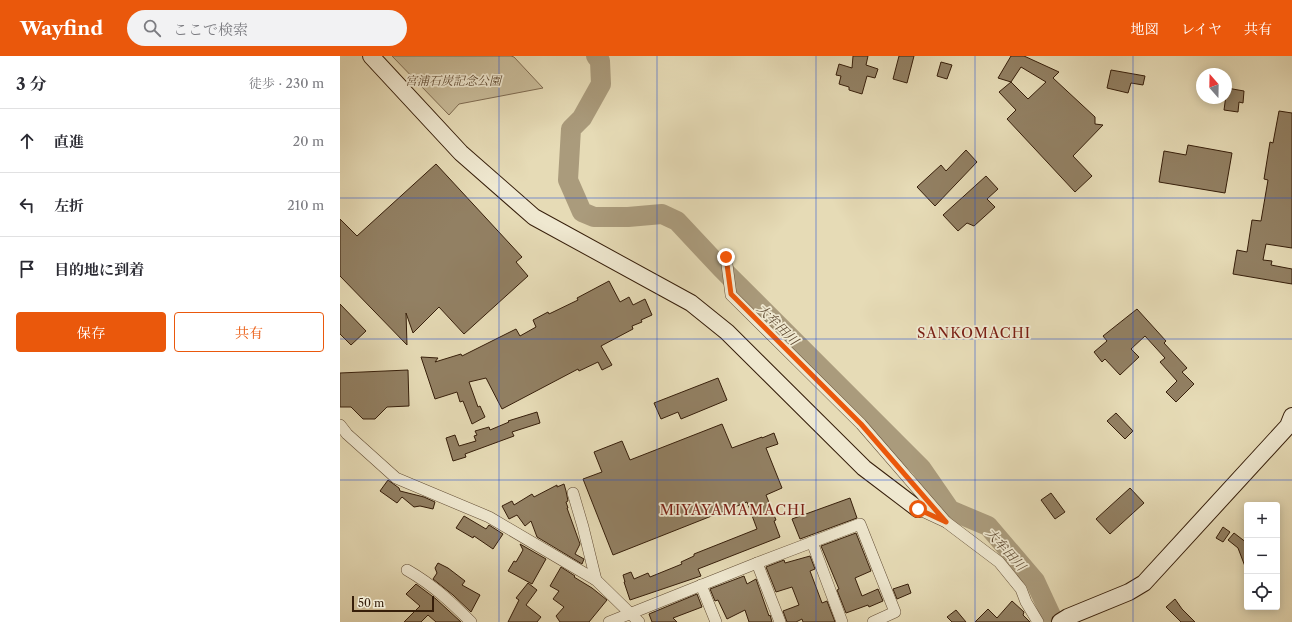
<!DOCTYPE html>
<html lang="ja">
<meta charset="utf-8">
<style>
:root{--surface:#fff;--page:#f2f2f3;--text:#2b2b33;--muted:#7c7c81;--line:#e1e1e2;--accent:#ea580c}
body{margin:0;font-family:"Libre Caslon Text","Noto Serif JP",serif;background:var(--page);color:var(--text)}
.controls{position:absolute;right:12px;bottom:12px;display:grid;overflow:hidden;border-radius:4px;box-shadow:0 2px 10px #0003}
.controls button{width:36px;height:36px;display:grid;place-items:center;padding:0;border:0;border-bottom:1px solid var(--line);background:var(--surface);color:var(--text);font:20px sans-serif}
.compass{position:absolute;left:856px;top:12px;width:36px;height:36px;border-radius:50%;background:var(--surface);box-shadow:0 2px 10px #0003;rotate:340deg}
.scale{position:absolute;left:12px;bottom:10px;width:82px;box-sizing:border-box;padding-left:4px;border:2px solid #361e0a;border-top:0;font-size:11px;line-height:14px;white-space:nowrap;color:#361e0a;-webkit-text-stroke:3px #efe8d0;paint-order:stroke}
.stop{position:absolute;width:12px;height:12px;margin:-9px;border:3px solid #ea580c;border-radius:50%;background:#fff}
.stop.end{background:#ea580c;border-color:#fff;box-shadow:0 1px 4px #0008}
.list{margin:0;padding:0;list-style:none}
h2{display:flex;justify-content:space-between;align-items:center;height:52px;margin:0;padding:0 16px;font-size:17px}
h2 small{font-size:13px;font-weight:400;color:var(--muted)}
.list li{display:grid;grid-template-columns:26px 1fr auto;gap:12px;align-items:center;box-sizing:border-box;height:64px;padding:0 16px;border-top:1px solid var(--line)}
.list b{display:block;font-size:15px;white-space:nowrap}
.list em{font-size:13px;font-style:normal;color:var(--muted)}
.actions{display:flex;gap:8px;padding:12px 16px}
.actions a{flex:1;padding:9px 0;border:1px solid var(--accent);border-radius:4px;text-align:center;font-size:14px;color:var(--accent)}
.actions .main{background:var(--accent);color:#fff}
.icon{flex:none;width:22px;height:22px;fill:none;stroke:currentColor;stroke-width:2;stroke-linecap:round;stroke-linejoin:round}
.map{position:relative;flex:none;width:952px;height:566px;overflow:hidden}
header{display:flex;align-items:center;gap:24px;box-sizing:border-box;height:56px;padding:0 20px;background:var(--accent);color:#fff}
header strong{font-size:19px}
nav{display:flex;gap:22px;margin-inline-start:auto;font-size:14px}
.search{width:280px;height:36px;background:var(--page);display:flex;align-items:center;gap:10px;box-sizing:border-box;padding:0 14px;border-radius:22px;color:var(--muted);font-size:15px}
main{display:flex}
aside{flex:1;background:var(--surface)}
.map>svg:first-child{display:block}
.green{fill:#c8bb99;stroke:#7f6c52}
.lines{fill:none;stroke-linecap:round;stroke-linejoin:round}
.river{stroke:#aa9b7c;stroke-width:20}
.building{fill:#928063;stroke:#361e0a;fill-rule:evenodd}
.street-casing{stroke:#624d35;stroke-width:12}
.secondary-casing{stroke:#361e0a;stroke-width:18}
.street{stroke:#efe8d0;stroke-width:11}
.secondary{stroke:#efe8d0;stroke-width:16}
.route{stroke:#ea580c;stroke-width:5}
.grid{fill:none;stroke:#1d4ed8;stroke-width:1;stroke-opacity:0.55}
.labels{text-anchor:middle;stroke-width:3.5;stroke-linejoin:round;paint-order:stroke}
.park-label{font-size:12px;font-style:italic;fill:#624d35;stroke:#efe8d0}
.water-label{font-size:13px;font-style:italic;fill:#5f4a32;stroke:#efe8d0}
.quarter-label{font-size:14px;letter-spacing:1px;fill:#7a1f14;stroke:#efe8d0}
</style>
<header>
<strong>Wayfind</strong>
<div class="search"><svg class="icon" aria-label="search" viewBox="0 0 24 24"><circle cx="10" cy="10" r="6"/><path d="M15 15l6 6"/></svg>ここで検索</div>
<nav><a>地図</a><a>レイヤ</a><a>共有</a></nav>
</header>
<main>
<aside>
<h2>3 分<small>徒歩 · 230 m</small></h2>
<ul class="list">
<li><svg class="icon" aria-label="ahead" viewBox="0 0 24 24"><path d="M12 20V5M6 11l6-6 6 6"/></svg><div><b>直進</b></div><em>20 m</em></li>
<li><svg class="icon" aria-label="left" viewBox="0 0 24 24"><path d="M17 20v-9H6M10 6l-5 5 5 5"/></svg><div><b>左折</b></div><em>210 m</em></li>
<li><svg class="icon" aria-label="arrive" viewBox="0 0 24 24"><path d="M6 21V4h12l-3 4 3 4H6"/></svg><div><b>目的地に到着</b></div></li>
</ul>
<div class="actions"><a class="main">保存</a><a>共有</a></div>
</aside>
<div class="map">
<svg width="952" height="566" viewBox="0 0 952 566">
<rect width="100%" height="100%" fill="#e6dbb6"/>
<filter id="stains"><feTurbulence type="fractalNoise" baseFrequency=".005" numOctaves="4"/><feColorMatrix values="0 0 0 0 .2 0 0 0 0 .09 0 0 0 0 .02 0 0 0 .5 -.17"/></filter>
<radialGradient id="worn" r=".72"><stop offset=".6" stop-color="#630" stop-opacity="0"/><stop offset="1" stop-color="#630" stop-opacity=".3"/></radialGradient>
<!-- green -->
<polygon class="green" points="52,0 171,0 174,1 203,32 119,48 109,59"/>
<g class="lines">
<!-- river -->
<polyline class="river" points="256,0 260,5 261,28 242,62 231,73 228,124 242,156 254,161 288,161 322,158 337,165 381,212 581,412 610,454 648,470 695,525 714,566"/>
</g>
<!-- building -->
<g class="building">
<polygon points="513,0 528,0 526,9 538,13 535,22 527,20 522,38 509,34 509,31 499,28 501,20 496,19 499,8 512,12"/>
<polygon points="559,0 574,0 567,27 553,23"/>
<path d="M 671,0 L 684,0 L 719,16 L 713,22 L 755,61 L 755,68 L 763,69 L 733,100 L 752,120 L 735,136 L 667,63 L 676,54 L 659,36 L 671,26 L 658,22 ZM 681,11 L 706,26 L 688,43 L 671,26 Z"/>
<polygon points="601,6 612,9 607,23 597,20"/>
<polygon points="771,14 805,20 803,29 791,27 788,37 767,32"/>
<polygon points="887,32 904,35 903,47 899,46 898,56 884,54"/>
<polygon points="939,55 952,57 952,192 926,188 923,204 932,205 931,209 952,213 952,228 893,218 897,194 907,196 912,164 921,165 928,124 924,123 930,86 933,87"/>
<polygon points="848,89 892,97 885,137 819,126 824,95 846,99"/>
<polygon points="626,94 637,106 595,150 577,131 601,109 606,115"/>
<polygon points="96,108 182,201 176,206 188,220 124,278 99,251 73,277 66,257 67,289 0,220 0,163 17,180"/>
<polygon points="646,120 658,133 647,143 655,151 634,170 627,167 618,175 603,159"/>
<polygon points="269,225 280,246 289,241 293,249 305,243 312,259 301,264 302,266 292,270 293,273 261,290 272,309 262,314 258,306 239,315 238,313 162,353 146,322 129,326 138,351 140,350 145,361 132,368 123,345 120,346 117,336 95,343 81,301 98,302 95,306 121,298 122,300 176,273 180,280 196,271 193,264 208,256 209,258 238,244 237,242"/>
<polygon points="0,248 26,275 11,289 0,278"/>
<polygon points="797,253 826,285 824,287 847,312 842,316 854,328 836,346 826,336 837,325 820,306 825,302 805,280 791,293 799,301 780,319 765,303 762,306 754,296 767,285 763,280"/>
<polygon points="68,314 69,350 47,351 35,363 23,363 11,351 0,351 0,317"/>
<polygon points="378,322 387,344 341,363 338,356 321,363 314,347"/>
<polygon points="197,356 200,367 172,376 174,380 125,398 126,401 113,405 106,382 115,379 119,390 136,385 134,380 137,379 135,375 149,371 150,374 169,366 168,365"/>
<polygon points="776,357 793,375 785,383 767,365"/>
<polygon points="382,368 392,392 422,381 422,382 434,377 438,388 426,392 442,432 426,439 436,464 434,465 440,481 358,513 361,520 290,544 284,526 285,526 283,519 291,516 294,523 308,517 310,521 342,508 341,506 354,500 354,498 417,473 407,446 273,499 243,423 262,416 254,396 282,385 290,404"/>
<polygon points="48,424 59,432 60,435 84,441 95,446 93,453 80,450 74,451 62,441 57,447 40,435"/>
<polygon points="224,428 226,435 228,445 226,446 228,452 227,452 240,488 235,498 244,503 242,508 197,481 191,465 185,470 177,459 169,463 162,450 172,445 174,449 192,438 194,441 217,429 217,431"/>
<polygon points="790,432 804,447 770,478 756,463"/>
<polygon points="711,437 725,456 715,463 701,444"/>
<polygon points="510,442 517,462 460,483 452,463"/>
<polygon points="124,460 146,473 149,469 163,478 153,493 134,480 133,482 116,472"/>
<polygon points="883,471 890,476 883,486 876,482"/>
<polygon points="516,477 531,515 515,522 522,540 538,533 543,545 529,551 528,549 506,557 497,534 499,533 481,490"/>
<polygon points="894,477 907,487 907,513 906,513 898,492 888,484"/>
<polygon points="180,488 206,503 192,528 168,515 174,505 176,506 183,494"/>
<polygon points="470,500 475,513 470,515 482,547 487,545 495,566 463,566 462,563 456,566 447,566 443,555 459,549 452,531 436,536 426,511 444,504 445,507"/>
<polygon points="98,507 108,512 125,525 122,529 140,539 131,556 113,539 93,523 97,517 95,512"/>
<polygon points="221,511 235,520 234,521 252,532 267,544 249,566 220,566 216,560 224,551 213,543 219,535 210,530"/>
<polygon points="404,520 407,528 416,523 429,560 430,559 432,566 409,566 405,554 387,563 378,544 375,545 370,533"/>
<polygon points="188,527 197,534 186,549 201,561 197,566 168,566 179,544 176,542"/>
<polygon points="76,528 96,543 121,566 96,566 88,559 81,566 64,566 80,550 66,538"/>
<polygon points="568,528 571,537 557,543 553,533"/>
<polygon points="357,538 362,551 333,562 337,566 312,566 309,558"/>
<polygon points="835,543 842,553 855,566 841,566 826,551"/>
<polygon points="672,545 684,556 683,559 690,566 635,566 648,553 657,562"/>
<polygon points="616,554 626,566 612,566 607,561"/>
</g>
<g class="lines">
<!-- street casing -->
<g class="street-casing">
<g id="street">
<polyline points="386,201 391,239 521,368 606,466"/>
<polyline points="0,369 7,378 56,422 149,461 256,524 299,566"/>
<polyline points="233,437 243,471 256,524"/>
<polyline points="578,453 606,466 659,506 681,533 686,546 698,566"/>
<polyline points="472,486 502,566"/>
<polyline points="417,507 440,566"/>
<path d="M 67,514 C 93,529 110,545 131,566"/>
<polyline points="361,529 376,566"/>
<polyline points="269,566 417,507 520,468 555,556 533,566"/>
</g>
</g>
<!-- secondary casing -->
<g class="secondary-casing">
<g id="secondary">
<polyline points="31,0 121,97 194,161 351,247 387,276 524,412 578,453"/>
<polyline points="720,566 728,561 789,536 804,527 948,370 952,360"/>
</g>
</g>
<!-- street -->
<use href="#street" class="street"/>
<!-- secondary -->
<use href="#secondary" class="secondary"/>
</g>
<g class="lines">
<!-- route -->
<polyline class="route" points="386,201 391,238 521,368 606,466 578,453"/>
</g>
<!-- grid -->
<path class="grid" d="M 159,0 L 159,566M 317,0 L 317,566M 476,0 L 476,566M 635,0 L 635,566M 793,0 L 793,566M 0,142 L 952,142M 0,283 L 952,283M 0,424 L 952,424"/>
<g class="labels">
<!-- park labels -->
<g class="park-label">
<text x="113" y="29">宮浦石炭記念公園</text>
</g>
<!-- water labels -->
<g class="water-label">
<text transform="translate(438 268) rotate(45)" y="5">大牟田川</text>
<text transform="translate(666 493) rotate(48)" y="5">大牟田川</text>
</g>
<!-- quarter labels -->
<g class="quarter-label">
<text x="634" y="282">SANKOMACHI</text>
<text x="393" y="459">MIYAYAMAMACHI</text>
</g>
</g>
<rect width="100%" height="100%" filter="url(#stains)"/>
<rect width="100%" height="100%" fill="url(#worn)"/>
</svg>
<div class="controls">
<button>+</button>
<button>−</button>
<button><svg class="icon" aria-label="locate" viewBox="0 0 24 24"><circle cx="12" cy="12" r="6"/><path d="M12 2v4M12 18v4M2 12h4M18 12h4"/></svg></button>
</div>
<svg class="compass" viewBox="-18 -18 36 36"><path d="M0-13l5 13h-10z" fill="#e53935"/><path d="M0 13l5-13h-10z" fill="#7c7c81"/></svg>
<div class="scale">50 m</div>
<div class="stop" style="left:578px;top:453px"></div>
<div class="stop end" style="left:386px;top:201px"></div>
</div>
</main>
